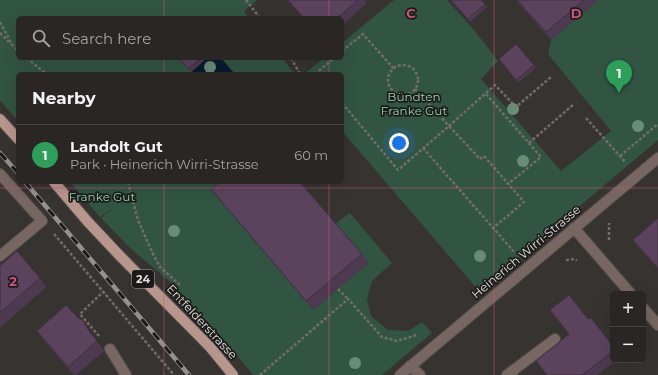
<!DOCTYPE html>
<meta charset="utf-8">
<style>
:root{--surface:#292624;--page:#353231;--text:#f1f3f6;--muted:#a5a5a6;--line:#454341;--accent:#bca0f2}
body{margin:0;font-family:Montserrat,sans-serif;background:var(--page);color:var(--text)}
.controls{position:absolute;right:12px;bottom:12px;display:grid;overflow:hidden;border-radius:6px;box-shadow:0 4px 16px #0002}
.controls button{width:36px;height:36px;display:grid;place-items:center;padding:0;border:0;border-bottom:1px solid var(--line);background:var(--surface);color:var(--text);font:20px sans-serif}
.you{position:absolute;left:399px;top:143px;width:14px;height:14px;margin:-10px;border:3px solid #fff;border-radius:50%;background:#1a73e8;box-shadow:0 0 0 6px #1a73e833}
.badge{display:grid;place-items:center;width:26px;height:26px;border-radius:50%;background:var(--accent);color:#fff;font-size:13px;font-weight:700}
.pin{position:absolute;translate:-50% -33px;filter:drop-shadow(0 1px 2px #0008)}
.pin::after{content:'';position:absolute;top:21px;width:14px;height:12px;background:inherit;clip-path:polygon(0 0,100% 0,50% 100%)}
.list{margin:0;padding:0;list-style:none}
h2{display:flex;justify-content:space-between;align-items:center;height:52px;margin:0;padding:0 16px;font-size:17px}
h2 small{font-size:13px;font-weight:400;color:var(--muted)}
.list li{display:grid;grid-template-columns:26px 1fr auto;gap:12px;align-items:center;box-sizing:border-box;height:60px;padding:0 16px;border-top:1px solid var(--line)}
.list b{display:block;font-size:15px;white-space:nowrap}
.list p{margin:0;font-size:13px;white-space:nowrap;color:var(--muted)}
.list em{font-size:13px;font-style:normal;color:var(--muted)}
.icon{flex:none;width:22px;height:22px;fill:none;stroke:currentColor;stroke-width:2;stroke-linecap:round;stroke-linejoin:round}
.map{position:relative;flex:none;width:658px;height:375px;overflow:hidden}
.search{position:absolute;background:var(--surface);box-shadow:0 4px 16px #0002;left:16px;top:16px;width:328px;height:44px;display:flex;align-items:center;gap:10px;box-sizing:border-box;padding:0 14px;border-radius:6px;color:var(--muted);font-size:15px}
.panel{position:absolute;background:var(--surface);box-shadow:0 4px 16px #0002;left:16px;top:72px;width:328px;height:112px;border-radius:6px}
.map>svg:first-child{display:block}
.green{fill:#325443}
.water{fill:#0a1b33}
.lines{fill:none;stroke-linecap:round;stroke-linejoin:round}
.minor-casing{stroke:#524f4c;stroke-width:12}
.major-casing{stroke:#524f4c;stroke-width:12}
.path{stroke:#716d6b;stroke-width:2.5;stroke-dasharray:3 2;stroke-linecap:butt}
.minor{stroke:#776661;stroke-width:10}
.major{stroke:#b9968c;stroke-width:10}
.rail-casing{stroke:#94918f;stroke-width:4.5}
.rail{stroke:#1d1b1a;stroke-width:3;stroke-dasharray:9;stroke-linecap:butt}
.tree{fill:#698c77}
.wall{fill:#4e3a50}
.shaded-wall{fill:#402f41}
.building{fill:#5b435d;stroke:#402f41}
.grid{fill:none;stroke:#cc5482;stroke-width:1;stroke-opacity:0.55}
.labels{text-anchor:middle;stroke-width:3.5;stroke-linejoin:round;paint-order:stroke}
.shield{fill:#1d1b1a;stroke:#a7a4a2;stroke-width:1}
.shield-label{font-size:11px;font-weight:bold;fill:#e2dfdd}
.park-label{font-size:12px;fill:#92d4b1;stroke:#1d1b1a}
.street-label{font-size:12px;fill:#e2dfdd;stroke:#1d1b1a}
.grid-label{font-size:13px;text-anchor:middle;font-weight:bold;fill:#cc5482;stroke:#1d1b1a;stroke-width:3.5;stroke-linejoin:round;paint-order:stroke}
</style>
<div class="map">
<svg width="658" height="375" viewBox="0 0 658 375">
<rect width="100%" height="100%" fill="#373330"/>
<!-- green -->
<g class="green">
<polygon points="0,0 257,0 244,11 249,18 18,18 18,58 282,58 295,74 18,74 18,121 0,100"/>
<polygon points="394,0 447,0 474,30 498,61 481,79 561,171 611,131 548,54 551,40 598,0 658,0 658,140 479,291 342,131 342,74 304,74 324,58 342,58 342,43"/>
<polygon points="70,182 237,182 313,310 368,263 335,224 350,213 392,263 372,281 367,299 371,316 388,330 408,331 422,322 432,333 382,375 253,375 227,343 175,286 130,248 101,218 115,207 100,217"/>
</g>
<!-- water -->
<polygon class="water" points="207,58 221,58 235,74 193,74 191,72"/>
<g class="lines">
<!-- minor casing -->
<g class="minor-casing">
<g id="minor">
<polyline points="0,174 42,221 0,256"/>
<polyline points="574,228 631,294"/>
<polyline points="643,308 658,325"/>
<polyline points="110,349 126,375"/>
<polyline points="410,366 420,375"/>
<polyline points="400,375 658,158"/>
<polyline points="507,375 555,339"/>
</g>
</g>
<!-- major casing -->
<g class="major-casing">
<g id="major">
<polyline points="0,119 18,139"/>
<polyline points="54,182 88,222 120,256 210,347 233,375"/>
</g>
</g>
<!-- path -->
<g class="path">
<polyline points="246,0 260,18"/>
<polyline points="0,22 13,46 18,50"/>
<polyline points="0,33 11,44"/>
<polyline points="342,51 363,34 394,69"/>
<polyline points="27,58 46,74"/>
<polyline points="291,58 300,74"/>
<circle cx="403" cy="80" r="15"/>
<polyline points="315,74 334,58"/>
<polyline points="415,89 449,126 495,85 516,107 551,77"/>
<polyline points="486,94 541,157 508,184"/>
<polyline points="342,103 398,170 449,126 480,159 484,156 524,202 493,228"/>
<polyline points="586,118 626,163"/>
<polyline points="529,143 574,104"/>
<polyline points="423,148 515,253"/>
<polyline points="620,156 658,124"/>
<polyline points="128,182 138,220 152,252 160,267 180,285"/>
<polyline points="54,234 174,375"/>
<polyline points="609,240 609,223"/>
<polyline points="566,260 574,259 577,260"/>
<polyline points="338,289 348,299"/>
<polyline points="99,336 80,314 103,292"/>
<polyline points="260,375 348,299 382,337 397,341 417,335"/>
</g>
<!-- minor -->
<use href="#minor" class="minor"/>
<!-- major -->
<use href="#major" class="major"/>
<!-- rail casing -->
<g class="rail-casing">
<g id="rail">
<polyline points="0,153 18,173"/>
<polyline points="25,182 189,375"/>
</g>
</g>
<!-- rail -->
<use href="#rail" class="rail"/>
</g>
<!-- trees -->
<g class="tree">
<circle cx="210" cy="67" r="6"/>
<circle cx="513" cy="109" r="6"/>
<circle cx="638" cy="126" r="6"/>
<circle cx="523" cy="161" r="6"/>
<circle cx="174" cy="231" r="6"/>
<circle cx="480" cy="256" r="6"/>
<circle cx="355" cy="363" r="6"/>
</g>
<!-- wall -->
<g class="wall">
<polygon points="287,0 365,0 367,3 342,25 342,18 303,18"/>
<polygon points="450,0 481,0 487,7 470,22"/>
<polygon points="516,0 598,0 551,40"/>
<polygon points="179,58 207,58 191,72"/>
<polygon points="499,59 534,65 536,68 518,83"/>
<polygon points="211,189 362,254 368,263 313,310 218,198"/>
<polygon points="658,218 658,269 637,246 633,240"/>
<polygon points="0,263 1,265 40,278 46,287 0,328"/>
<polygon points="550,310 588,319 613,346 613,360 616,360 597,375 547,375 536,361 569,334"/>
<polygon points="78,318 83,320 90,329 92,335 104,351 76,375 74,375 43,340 37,331"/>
</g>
<!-- shaded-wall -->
<polygon class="shaded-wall" points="83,320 90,329 93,337 87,328"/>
<!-- building -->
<g class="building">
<polygon points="288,0 358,0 337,18 304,18"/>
<polygon points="451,0 481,0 485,4 468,19"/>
<polygon points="517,0 584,0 546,32"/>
<polygon points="516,44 534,65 516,80 499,59"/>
<polygon points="179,58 201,58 188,69"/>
<polygon points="220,182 300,182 362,254 306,301 211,189"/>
<polygon points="658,218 658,268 633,240"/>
<polygon points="17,251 40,278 0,313 0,263 1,265"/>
<polygon points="569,295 588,319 591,318 613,346 613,351 582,375 547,375 536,361 569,334 550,310"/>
<polygon points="66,305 78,318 83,320 87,328 97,341 68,367 37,331"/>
</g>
<!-- grid -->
<path class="grid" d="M 164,0 L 164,18M 329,0 L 329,18M 494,0 L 494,375M 164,58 L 164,74M 329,58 L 329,74M 164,182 L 164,375M 329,182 L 329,375M 0,188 L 658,188"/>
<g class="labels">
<!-- shield labels -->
<rect class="shield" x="132" y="270" width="22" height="18" rx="3"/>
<g class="shield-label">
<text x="143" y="283">24</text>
</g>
<!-- park labels -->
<g class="park-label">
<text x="414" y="101">Bündten<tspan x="414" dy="14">Franke Gut</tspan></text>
<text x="102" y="201">Franke Gut</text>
</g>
<!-- street labels -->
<g class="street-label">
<text transform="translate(526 252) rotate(-40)" y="4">Heinerich Wirri-Strasse</text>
<text transform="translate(202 322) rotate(47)" y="4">Entfelderstrasse</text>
</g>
</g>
<g class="grid-label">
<text x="411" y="18">C</text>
<text x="576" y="18">D</text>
<text x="13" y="286">2</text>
</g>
</svg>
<div class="controls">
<button>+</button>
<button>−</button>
</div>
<div class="you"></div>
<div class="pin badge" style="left:619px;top:93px;background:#2e9e5b">1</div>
<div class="search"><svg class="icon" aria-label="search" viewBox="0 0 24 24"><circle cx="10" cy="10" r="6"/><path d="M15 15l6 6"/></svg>Search here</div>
<section class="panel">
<h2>Nearby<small></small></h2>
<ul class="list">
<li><span class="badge" style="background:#2e9e5b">1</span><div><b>Landolt Gut</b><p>Park · Heinerich Wirri-Strasse</p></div><em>60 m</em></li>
</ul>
</section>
</div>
